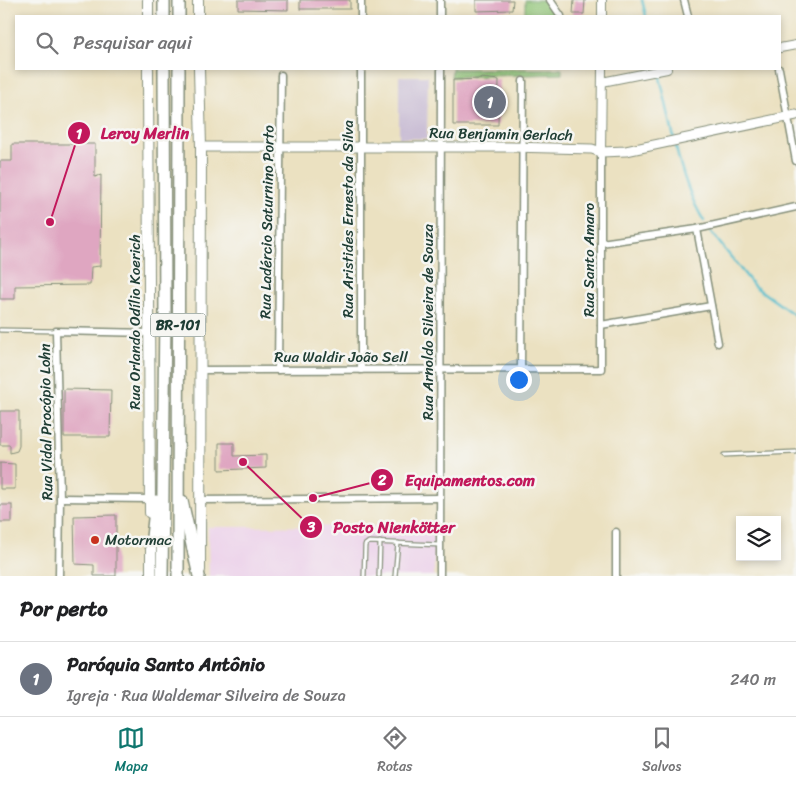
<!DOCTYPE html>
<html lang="pt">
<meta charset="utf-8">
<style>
:root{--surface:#fff;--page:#f6f6f6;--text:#202124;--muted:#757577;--line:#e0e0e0;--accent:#0f766e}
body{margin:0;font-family:Sriracha,sans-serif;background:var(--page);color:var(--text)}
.controls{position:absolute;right:15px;bottom:15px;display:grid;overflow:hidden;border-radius:0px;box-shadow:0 2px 8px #0003}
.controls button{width:45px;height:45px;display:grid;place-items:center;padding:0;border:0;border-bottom:1px solid var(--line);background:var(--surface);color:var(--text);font:25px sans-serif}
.you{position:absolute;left:518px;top:379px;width:18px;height:18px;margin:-12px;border:4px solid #fff;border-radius:50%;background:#1a73e8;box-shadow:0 0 0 8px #1a73e833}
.badge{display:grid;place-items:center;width:32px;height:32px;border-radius:50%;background:var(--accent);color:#fff;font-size:16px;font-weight:700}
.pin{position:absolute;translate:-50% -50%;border:2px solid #fff;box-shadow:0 1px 5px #0006}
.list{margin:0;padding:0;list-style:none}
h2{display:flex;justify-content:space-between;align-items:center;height:65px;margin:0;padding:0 20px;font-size:21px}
h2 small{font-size:16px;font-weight:400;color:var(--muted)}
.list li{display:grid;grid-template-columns:32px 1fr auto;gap:15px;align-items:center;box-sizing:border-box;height:75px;padding:0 20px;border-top:1px solid var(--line)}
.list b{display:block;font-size:19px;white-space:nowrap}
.list p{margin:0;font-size:16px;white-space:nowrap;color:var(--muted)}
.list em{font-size:16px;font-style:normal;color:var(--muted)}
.icon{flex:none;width:28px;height:28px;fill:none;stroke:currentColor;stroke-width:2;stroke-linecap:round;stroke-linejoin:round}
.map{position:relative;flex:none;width:796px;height:576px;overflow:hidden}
.search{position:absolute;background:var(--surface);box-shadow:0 2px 8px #0003;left:15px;right:15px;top:15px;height:55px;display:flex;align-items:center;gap:12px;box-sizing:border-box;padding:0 18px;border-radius:0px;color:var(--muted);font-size:19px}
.sheet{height:140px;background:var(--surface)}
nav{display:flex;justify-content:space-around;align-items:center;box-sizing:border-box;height:70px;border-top:1px solid var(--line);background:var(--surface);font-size:14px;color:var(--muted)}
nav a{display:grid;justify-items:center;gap:2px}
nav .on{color:var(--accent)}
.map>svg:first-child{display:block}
.built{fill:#ecd1ea}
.industrial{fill:#cbbfd5}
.green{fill:#8ec375;stroke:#568054}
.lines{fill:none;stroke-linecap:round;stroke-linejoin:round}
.stream{stroke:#50bccb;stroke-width:2.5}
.building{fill:#dfa6c1}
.service-casing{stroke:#858f7a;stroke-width:5.5}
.minor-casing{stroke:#858f7a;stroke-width:9}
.tertiary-casing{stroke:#858f7a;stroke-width:10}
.secondary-casing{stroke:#858f7a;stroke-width:11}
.primary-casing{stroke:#858f7a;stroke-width:12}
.motorway-casing{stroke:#858f7a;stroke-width:14}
.service{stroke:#fff;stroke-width:3}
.minor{stroke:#fff;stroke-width:6}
.tertiary{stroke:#fff;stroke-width:8}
.secondary{stroke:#fff;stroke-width:9}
.primary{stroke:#fff;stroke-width:10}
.motorway{stroke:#fff;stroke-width:11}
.poi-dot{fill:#c8321e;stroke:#f6f6f2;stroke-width:2}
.labels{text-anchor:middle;stroke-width:5;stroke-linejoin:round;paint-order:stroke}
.shield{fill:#f6f6f2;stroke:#60746d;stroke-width:1}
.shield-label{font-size:14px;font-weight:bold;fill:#1f3d34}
.street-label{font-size:15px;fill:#1f3d34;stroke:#f6f6f2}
.poi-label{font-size:15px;fill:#1f3d34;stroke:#f6f6f2;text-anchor:start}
.leader{fill:none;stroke:#c2185b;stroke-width:2}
.callout-dot{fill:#c2185b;stroke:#f6f6f2;stroke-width:2}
.mark-label{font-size:15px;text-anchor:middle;font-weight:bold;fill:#fff}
.callout-label{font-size:16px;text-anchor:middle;font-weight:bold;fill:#c2185b;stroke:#f6f6f2;stroke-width:5;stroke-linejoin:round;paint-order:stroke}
</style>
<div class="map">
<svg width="796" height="576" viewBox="0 0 796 576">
<rect width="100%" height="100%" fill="#f6f6f2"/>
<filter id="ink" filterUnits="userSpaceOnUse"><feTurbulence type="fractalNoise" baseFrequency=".02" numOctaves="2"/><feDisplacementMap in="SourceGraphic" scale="10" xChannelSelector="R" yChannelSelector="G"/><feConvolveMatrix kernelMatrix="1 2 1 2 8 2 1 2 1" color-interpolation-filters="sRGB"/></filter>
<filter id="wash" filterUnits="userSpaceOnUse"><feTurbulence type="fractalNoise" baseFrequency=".0096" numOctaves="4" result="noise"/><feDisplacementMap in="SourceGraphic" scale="20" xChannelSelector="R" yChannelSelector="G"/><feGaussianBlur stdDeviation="1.12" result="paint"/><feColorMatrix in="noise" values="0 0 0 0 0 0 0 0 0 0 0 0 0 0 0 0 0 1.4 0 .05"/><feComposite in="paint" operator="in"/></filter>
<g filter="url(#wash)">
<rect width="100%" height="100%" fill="#ebe1c1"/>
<!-- built -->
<polygon class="built" points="434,526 434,576 209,576 208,527"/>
<!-- industrial -->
<polygon class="industrial" points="399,76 428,76 427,139 399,138"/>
<!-- green -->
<g class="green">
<polygon points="525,0 546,0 557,16 525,16"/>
<polygon points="452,69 562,69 562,74 451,77"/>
</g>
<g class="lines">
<!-- stream -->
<g class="stream">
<polyline points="642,0 646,16"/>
<polyline points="659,73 674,138"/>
<path d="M 675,143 C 681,170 690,198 704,221"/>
<polyline points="711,232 754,286 796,316"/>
</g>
</g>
<g id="blocks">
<!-- building -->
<g class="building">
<polygon points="238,0 288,0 288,10 238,9"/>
<rect x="300" y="0" width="50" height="9"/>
<polygon points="476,0 513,0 512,10 476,11"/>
<polygon points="574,0 585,0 584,14 573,14"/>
<polygon points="481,78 499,80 498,125 453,125 453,80 481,79"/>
<polygon points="12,144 95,144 95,177 101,175 100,266 91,267 90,285 15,286 15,299 0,299 0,161 12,161"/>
<polygon points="64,389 111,390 110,437 64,437"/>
<polygon points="0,411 19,411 19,446 17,451 10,453 10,445 0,445"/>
<polygon points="219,443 234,443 234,456 266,455 266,468 219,470"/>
<polygon points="0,463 15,464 15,489 0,489"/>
<rect x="0" y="505" width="12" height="17"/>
<polygon points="116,515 116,576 94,576 94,565 75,564 74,516"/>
</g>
</g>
</g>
<g filter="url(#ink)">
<use href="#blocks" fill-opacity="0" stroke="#858f7a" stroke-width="1"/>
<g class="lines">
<!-- service casing -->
<g class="service-casing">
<g id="service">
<polyline points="0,330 56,331"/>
<polyline points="724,455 796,452"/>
<polyline points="364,576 365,545 369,542 440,545"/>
<polyline points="379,576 380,542"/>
<polyline points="395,576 398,543"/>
</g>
</g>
<!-- minor casing -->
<g class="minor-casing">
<g id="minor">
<polyline points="361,0 361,16"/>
<polyline points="440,0 440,16"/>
<polyline points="550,0 561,16"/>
<polyline points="684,0 688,16"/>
<polyline points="361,69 361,370"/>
<polyline points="779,69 796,161"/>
<polyline points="697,229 718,343"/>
<polyline points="601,243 697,229 796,207"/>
<polyline points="601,325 711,306"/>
<polyline points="521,369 523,81"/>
<polyline points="201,370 601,369 601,152"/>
<polyline points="278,370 281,75"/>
<polyline points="60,498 150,499"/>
<polyline points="201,500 440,498"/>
<polyline points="59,576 60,498 56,331 150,333"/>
<polyline points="440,576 441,69"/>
<polyline points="616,576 616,532"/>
</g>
</g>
<!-- tertiary casing -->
<g class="tertiary-casing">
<g id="tertiary">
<polyline points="602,0 602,16"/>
<polyline points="780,48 796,45"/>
<polyline points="602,82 667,69"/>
<polyline points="601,152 602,69"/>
</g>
</g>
<!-- secondary casing -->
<g class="secondary-casing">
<polyline id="secondary" points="201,147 510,147 592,149 601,152 626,151 796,115"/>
</g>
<!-- primary casing -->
<g class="primary-casing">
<g id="primary">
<polyline points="148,0 148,16"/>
<polyline points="198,0 198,16"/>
<polyline points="148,69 150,513"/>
<polyline points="199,69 201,147 200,570"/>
<polyline points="151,540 151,576"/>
</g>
</g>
<!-- motorway casing -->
<g class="motorway-casing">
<g id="motorway">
<polyline points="164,16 164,0"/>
<polyline points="179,16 179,0"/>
<polyline points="182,501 199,576"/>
<polyline points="151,546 156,501"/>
<polyline points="162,576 165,316 164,69"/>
<polyline points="178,576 179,69"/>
</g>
</g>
<!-- service -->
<use href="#service" class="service"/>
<!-- minor -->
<use href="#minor" class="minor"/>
<!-- tertiary -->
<use href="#tertiary" class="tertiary"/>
<!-- secondary -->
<use href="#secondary" class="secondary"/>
<!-- primary -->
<use href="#primary" class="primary"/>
<!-- motorway -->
<use href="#motorway" class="motorway"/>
</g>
</g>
<!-- markers -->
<circle class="poi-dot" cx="95" cy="540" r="5"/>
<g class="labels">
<!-- shield labels -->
<rect class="shield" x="150.5" y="313.5" width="55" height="23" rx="4"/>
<g class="shield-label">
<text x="178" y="330">BR-101</text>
</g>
<!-- street labels -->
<g class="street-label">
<text transform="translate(501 134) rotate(1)" y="5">Rua Benjamin Gerlach</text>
<text transform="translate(348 219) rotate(-90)" y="5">Rua Aristides Ernesto da Silva</text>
<text transform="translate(267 222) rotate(-89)" y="5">Rua Ladércio Saturnino Porto</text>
<text transform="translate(589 260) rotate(-90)" y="5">Rua Santo Amaro</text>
<text transform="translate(135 322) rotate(-90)" y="5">Rua Orlando Odílio Koerich</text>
<text transform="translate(428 322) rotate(-90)" y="5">Rua Arnoldo Silveira de Souza</text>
<text x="341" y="362">Rua Waldir João Sell</text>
<text transform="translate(46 422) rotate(-91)" y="5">Rua Vidal Procópio Lohn</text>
</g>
<!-- poi labels -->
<g class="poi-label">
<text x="105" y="545">Motormac</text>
</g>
</g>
<!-- callouts -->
<path class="leader" d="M50 222L79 133M313 498L382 480M243 462L311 527"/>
<g class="callout-dot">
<circle cx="50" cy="222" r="5"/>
<circle cx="313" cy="498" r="5"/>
<circle cx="243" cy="462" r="5"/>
<circle cx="79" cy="133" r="12"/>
<circle cx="382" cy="480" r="12"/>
<circle cx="311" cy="527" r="12"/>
</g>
<g class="mark-label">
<text x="79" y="139">1</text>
<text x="382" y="485">2</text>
<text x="311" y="532">3</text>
</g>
<g class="callout-label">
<text x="145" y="139">Leroy Merlin</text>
<text x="470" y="486">Equipamentos.com</text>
<text x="394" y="533">Posto Nienkötter</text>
</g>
</svg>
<div class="controls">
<button><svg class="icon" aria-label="layers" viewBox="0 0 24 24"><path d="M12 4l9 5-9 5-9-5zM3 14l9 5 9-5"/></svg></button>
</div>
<div class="you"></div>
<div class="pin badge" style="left:490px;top:102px;background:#6b7280">1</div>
<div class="search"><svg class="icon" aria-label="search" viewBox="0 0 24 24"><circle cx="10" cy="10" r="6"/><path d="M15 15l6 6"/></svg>Pesquisar aqui</div>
</div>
<section class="sheet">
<h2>Por perto<small></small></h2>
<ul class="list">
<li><span class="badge" style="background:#6b7280">1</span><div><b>Paróquia Santo Antônio</b><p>Igreja · Rua Waldemar Silveira de Souza</p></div><em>240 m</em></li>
</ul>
</section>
<nav>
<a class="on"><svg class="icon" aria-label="map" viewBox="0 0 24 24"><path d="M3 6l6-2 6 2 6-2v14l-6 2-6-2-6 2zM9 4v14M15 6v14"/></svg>Mapa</a>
<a><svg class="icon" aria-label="directions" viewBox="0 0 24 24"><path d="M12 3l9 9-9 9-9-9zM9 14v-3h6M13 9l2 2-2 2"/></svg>Rotas</a>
<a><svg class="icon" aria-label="saved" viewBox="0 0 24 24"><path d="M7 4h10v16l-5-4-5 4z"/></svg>Salvos</a>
</nav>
